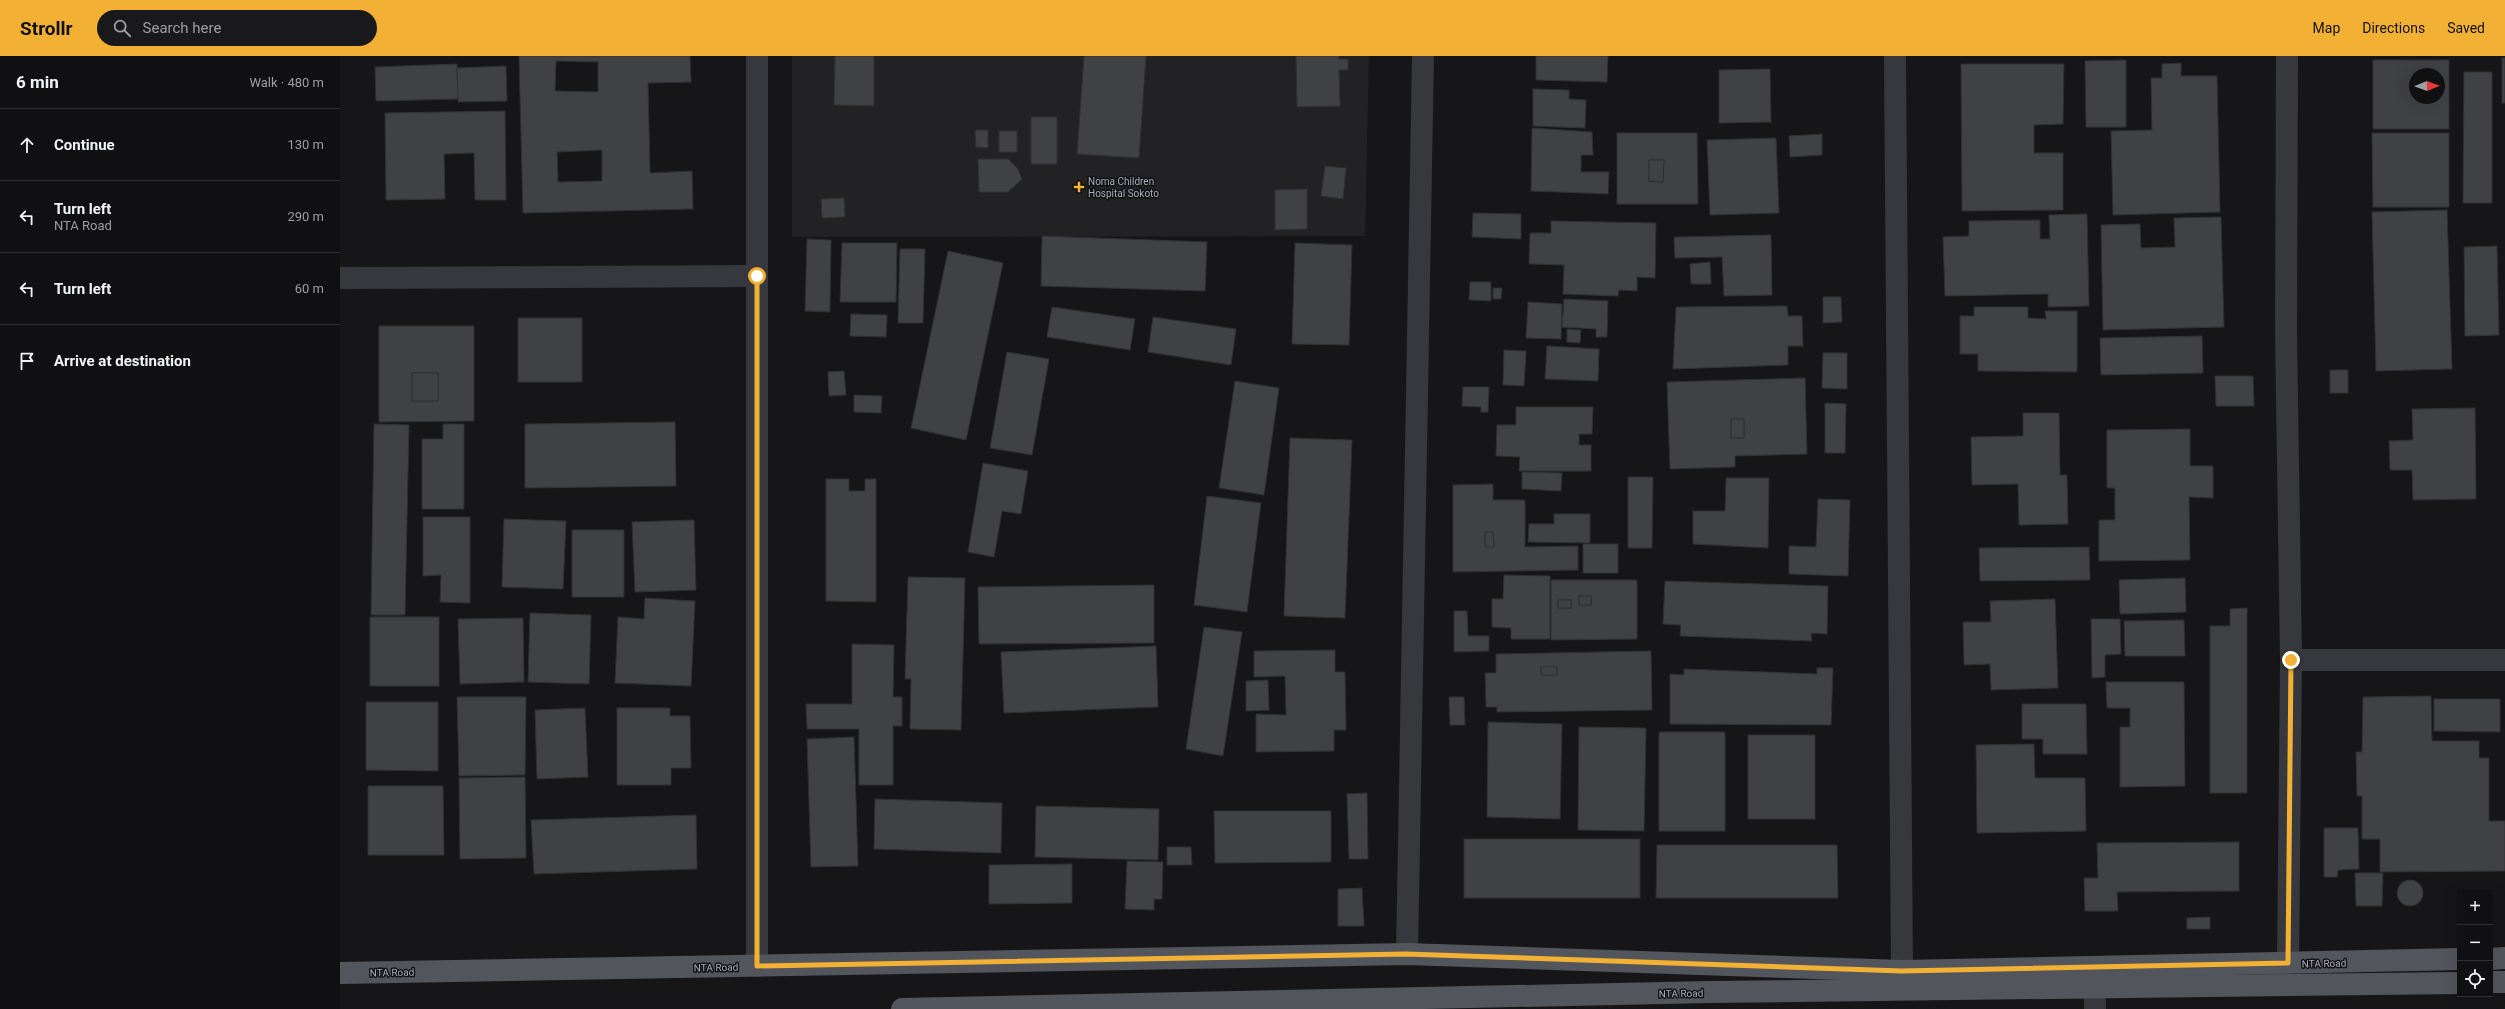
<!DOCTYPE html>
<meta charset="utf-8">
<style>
:root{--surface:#101012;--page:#19191b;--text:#f1f3f6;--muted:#9c9d9f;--line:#303032;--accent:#f2b134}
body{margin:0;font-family:Roboto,sans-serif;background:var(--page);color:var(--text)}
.controls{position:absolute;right:12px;bottom:12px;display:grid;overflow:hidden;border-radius:0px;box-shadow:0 4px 16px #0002}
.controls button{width:36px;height:36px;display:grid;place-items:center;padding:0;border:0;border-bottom:1px solid var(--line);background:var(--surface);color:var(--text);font:20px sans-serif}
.compass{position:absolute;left:2069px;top:12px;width:36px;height:36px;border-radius:50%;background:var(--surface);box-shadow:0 4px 16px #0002;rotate:89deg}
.stop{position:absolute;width:12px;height:12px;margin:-9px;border:3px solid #f2b134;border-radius:50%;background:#fff}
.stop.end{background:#f2b134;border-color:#fff;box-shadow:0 1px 4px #0008}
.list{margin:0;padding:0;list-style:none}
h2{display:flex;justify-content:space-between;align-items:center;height:52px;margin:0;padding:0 16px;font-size:17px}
h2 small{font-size:13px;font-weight:400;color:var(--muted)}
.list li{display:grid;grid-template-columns:26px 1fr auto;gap:12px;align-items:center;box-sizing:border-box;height:72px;padding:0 16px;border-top:1px solid var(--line)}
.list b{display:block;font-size:15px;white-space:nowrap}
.list p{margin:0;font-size:13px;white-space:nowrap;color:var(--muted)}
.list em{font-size:13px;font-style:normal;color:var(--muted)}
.icon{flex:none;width:22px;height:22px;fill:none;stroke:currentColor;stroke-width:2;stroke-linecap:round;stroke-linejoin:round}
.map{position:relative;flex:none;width:2165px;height:953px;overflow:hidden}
header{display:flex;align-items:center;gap:24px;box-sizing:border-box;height:56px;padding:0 20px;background:var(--accent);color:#111}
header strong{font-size:19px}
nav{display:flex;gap:22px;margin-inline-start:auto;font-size:14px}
.search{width:280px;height:36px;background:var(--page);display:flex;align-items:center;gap:10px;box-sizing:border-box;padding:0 14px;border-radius:22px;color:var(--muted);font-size:15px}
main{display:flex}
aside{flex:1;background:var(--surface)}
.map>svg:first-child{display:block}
.built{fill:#222225}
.building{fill:#404145;stroke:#303034;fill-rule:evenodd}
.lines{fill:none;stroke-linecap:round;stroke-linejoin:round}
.minor{stroke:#37383d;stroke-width:22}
.major{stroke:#53555c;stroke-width:22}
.route{stroke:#f2b134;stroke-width:5}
.poi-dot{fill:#f2b134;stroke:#111113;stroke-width:1.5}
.labels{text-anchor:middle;stroke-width:3;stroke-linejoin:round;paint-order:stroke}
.poi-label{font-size:10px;fill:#a8adb8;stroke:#111113;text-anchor:start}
.street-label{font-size:10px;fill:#a8adb8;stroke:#111113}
</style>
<header>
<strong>Strollr</strong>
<div class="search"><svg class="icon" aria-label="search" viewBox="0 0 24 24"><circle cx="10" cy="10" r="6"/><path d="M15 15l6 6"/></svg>Search here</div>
<nav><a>Map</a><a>Directions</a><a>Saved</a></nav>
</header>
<main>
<aside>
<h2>6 min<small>Walk · 480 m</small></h2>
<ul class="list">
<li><svg class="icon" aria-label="ahead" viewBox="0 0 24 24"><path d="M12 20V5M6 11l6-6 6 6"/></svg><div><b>Continue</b></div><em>130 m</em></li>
<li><svg class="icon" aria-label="left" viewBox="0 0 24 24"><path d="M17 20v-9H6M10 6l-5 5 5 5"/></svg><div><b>Turn left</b><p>NTA Road</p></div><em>290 m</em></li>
<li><svg class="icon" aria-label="left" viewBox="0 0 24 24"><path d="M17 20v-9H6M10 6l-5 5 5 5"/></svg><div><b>Turn left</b></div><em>60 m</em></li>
<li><svg class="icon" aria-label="arrive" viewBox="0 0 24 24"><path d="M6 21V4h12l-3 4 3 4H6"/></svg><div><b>Arrive at destination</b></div></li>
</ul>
</aside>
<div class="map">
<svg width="2165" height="953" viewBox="0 0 2165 953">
<rect width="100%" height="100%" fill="#161618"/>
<!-- built -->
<polygon class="built" points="452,0 1029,0 1025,180 452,181"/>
<!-- building -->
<g class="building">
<path d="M 179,0 L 350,0 L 351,26 L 308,27 L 310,117 L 352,115 L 353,153 L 183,157 ZM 216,5 L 258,6 L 258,36 L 215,35 ZM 262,94 L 262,125 L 218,126 L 217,96 Z"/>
<polygon points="495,0 534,0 534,50 494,49"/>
<polygon points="744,0 806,0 799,102 737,98"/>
<polygon points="956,0 999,0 999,3 1008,3 1008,14 999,14 1000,50 957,51"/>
<polygon points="1196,0 1268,0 1267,26 1196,24"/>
<rect x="2162" y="2" width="3" height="45"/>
<polygon points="1786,4 1786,71 1746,71 1745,5"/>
<path d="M 2033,4 L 2109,4 L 2109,73 L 2033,73 ZM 2075,18 L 2099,18 L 2099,42 L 2075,42 Z"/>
<polygon points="1841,7 1841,20 1877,20 1880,156 1773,159 1771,75 1812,74 1811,22 1822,22 1822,8"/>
<polygon points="117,8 118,43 36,45 35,11"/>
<polygon points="1621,8 1724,8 1723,68 1694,69 1694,97 1723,97 1723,154 1622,155"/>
<polygon points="166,10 167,45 118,46 117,12"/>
<polygon points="1430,13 1431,66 1379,67 1379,14"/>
<polygon points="2124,16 2152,16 2152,147 2123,147"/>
<polygon points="1193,33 1229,34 1229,43 1246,44 1245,72 1193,70"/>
<polygon points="165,55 166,144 135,144 134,97 104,98 105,143 46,144 45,57"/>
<rect x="691" y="61" width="26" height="47"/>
<polygon points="1192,72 1252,76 1253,99 1241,99 1241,116 1269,116 1268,138 1191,135"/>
<polygon points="635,74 648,74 648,92 636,91"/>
<rect x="659" y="75" width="18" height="21"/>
<path d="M 1277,77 L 1357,77 L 1358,148 L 1277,148 ZM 1309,104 L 1324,104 L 1323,126 L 1309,125 Z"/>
<polygon points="2032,77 2109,77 2109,151 2033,151"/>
<polygon points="1482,78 1482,99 1450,101 1449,80"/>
<polygon points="1436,82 1439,157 1370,159 1367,84"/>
<polygon points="638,103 668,103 678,113 682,123 668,136 639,136"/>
<polygon points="1309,104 1324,104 1323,126 1309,125"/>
<polygon points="985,110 1006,112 1003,143 981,140"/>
<polygon points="967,133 967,173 935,174 935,134"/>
<polygon points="504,142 505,161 482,162 481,143"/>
<polygon points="2107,154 2112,313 2036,315 2032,156"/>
<polygon points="1133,157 1181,158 1181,183 1132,181"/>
<polygon points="1747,158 1749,250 1708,251 1708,238 1605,240 1603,181 1629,180 1629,165 1700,164 1700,183 1710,183 1709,159"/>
<polygon points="1881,161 1884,271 1763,274 1761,169 1800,168 1801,192 1835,191 1834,162"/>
<polygon points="1211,165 1316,167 1315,222 1297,221 1297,235 1279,234 1278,240 1223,238 1224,209 1189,208 1190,177 1211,177"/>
<polygon points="1431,179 1432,239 1384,240 1382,201 1335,202 1334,181"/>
<polygon points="702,180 867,186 865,235 701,230"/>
<polygon points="467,183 491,184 490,256 465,255"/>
<polygon points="502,187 557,187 556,246 500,246"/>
<polygon points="955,187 1012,189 1009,289 952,288"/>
<polygon points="2157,190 2159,279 2125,280 2124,191"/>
<polygon points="560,193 585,193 583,267 558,267"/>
<polygon points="608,195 663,207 626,384 571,372"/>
<polygon points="1370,206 1371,228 1351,228 1350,208"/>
<polygon points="1130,226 1151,226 1151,245 1129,244"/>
<polygon points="1153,232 1162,232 1161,243 1153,243"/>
<polygon points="1483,241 1501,241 1502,266 1483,267"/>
<polygon points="1224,243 1268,245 1267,281 1256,281 1256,273 1222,271"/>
<polygon points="1188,246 1222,248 1221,283 1186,282"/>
<polygon points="1447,250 1448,260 1462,260 1463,290 1448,290 1448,309 1333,313 1336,251"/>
<polygon points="712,251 795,263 790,294 707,281"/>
<polygon points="1634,251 1688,251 1688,262 1706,263 1705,255 1737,255 1737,316 1638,315 1638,298 1620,298 1620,260 1634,260"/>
<polygon points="511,258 547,259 546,281 510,280"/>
<polygon points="813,261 896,273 891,309 808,296"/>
<rect x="178" y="262" width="64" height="64"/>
<path d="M 39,270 L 134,270 L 134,365 L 39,366 ZM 72,317 L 98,317 L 98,345 L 72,345 Z"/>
<polygon points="1227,273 1241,274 1240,287 1227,286"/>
<polygon points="1862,280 1863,317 1761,319 1760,282"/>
<polygon points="1207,290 1259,293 1258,325 1205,323"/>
<polygon points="1164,294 1186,295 1184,330 1163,329"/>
<polygon points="667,296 709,303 692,399 650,392"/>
<polygon points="1483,297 1507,297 1507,333 1482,332"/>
<rect x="1990" y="314" width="18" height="23"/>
<polygon points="504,315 506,339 489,340 488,316"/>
<rect x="72" y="317" width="26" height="28"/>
<polygon points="1875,320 1913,320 1914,350 1876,350"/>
<path d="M 1465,322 L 1467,398 L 1395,400 L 1395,411 L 1330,413 L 1327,326 ZM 1391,363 L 1404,363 L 1404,382 L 1391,382 Z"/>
<polygon points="895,325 939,332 924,439 879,432"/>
<polygon points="1123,331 1149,331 1148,356 1141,356 1141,351 1122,350"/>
<polygon points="514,339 542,340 541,357 514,356"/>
<polygon points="1485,347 1506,348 1505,397 1485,397"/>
<polygon points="1176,351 1253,351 1252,378 1239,378 1239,389 1251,389 1251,415 1179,415 1180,401 1156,400 1157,369 1176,369"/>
<polygon points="2135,352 2136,443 2073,444 2072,414 2050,414 2049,385 2073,384 2072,353"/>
<polygon points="1683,357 1719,357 1720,419 1727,419 1728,468 1679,469 1678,428 1632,429 1631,381 1683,380"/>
<rect x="1391" y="363" width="13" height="19"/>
<polygon points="335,366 336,430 185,432 185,368"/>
<polygon points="34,368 69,369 65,559 31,559"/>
<polygon points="103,368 124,368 124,453 82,453 82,383 103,383"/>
<polygon points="1850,373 1850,410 1873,410 1873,442 1849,441 1850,504 1759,505 1759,464 1775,464 1775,432 1767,432 1767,374"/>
<polygon points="950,382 1012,384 1005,562 944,560"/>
<polygon points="643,407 688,415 681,458 662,455 654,501 628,496"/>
<polygon points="1182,416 1222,417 1221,435 1182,433"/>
<polygon points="1288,421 1313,421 1312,492 1288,492"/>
<polygon points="1386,422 1429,422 1428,492 1353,488 1353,455 1385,455"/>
<polygon points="486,423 509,423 509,435 525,435 525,423 536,423 536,546 486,545"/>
<path d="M 1153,428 L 1153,444 L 1185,444 L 1185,491 L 1238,490 L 1238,514 L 1113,516 L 1113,429 ZM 1145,476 L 1153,476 L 1154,491 L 1145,491 Z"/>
<polygon points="867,440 921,447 907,556 854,549"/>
<polygon points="1478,443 1510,444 1508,520 1449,518 1449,490 1476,491"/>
<polygon points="1214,458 1250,458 1250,487 1188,486 1189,468 1214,468"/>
<polygon points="83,461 130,461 130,547 100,546 101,519 83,520"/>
<polygon points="164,463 226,465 223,533 162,531"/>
<polygon points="354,464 356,534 295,536 292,466"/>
<rect x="232" y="474" width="52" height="67"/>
<polygon points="1145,476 1153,476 1154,491 1145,491"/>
<rect x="1243" y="488" width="35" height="29"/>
<polygon points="1749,491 1750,524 1640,525 1639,492"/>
<polygon points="1164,519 1210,520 1210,583 1171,583 1171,572 1152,571 1152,543 1163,543"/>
<polygon points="568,521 625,522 621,674 570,673 571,623 565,623"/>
<polygon points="1845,522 1846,556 1780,558 1779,524"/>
<path d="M 1211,524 L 1297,524 L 1297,583 L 1211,584 ZM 1239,540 L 1251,540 L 1251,549 L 1239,549 ZM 1218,544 L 1231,544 L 1231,552 L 1218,552 Z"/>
<polygon points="1325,525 1488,530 1487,578 1471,577 1472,585 1340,580 1341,569 1323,568"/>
<polygon points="814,529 814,587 639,588 638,531"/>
<rect x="1239" y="540" width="12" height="9"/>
<polygon points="305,542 355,545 351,630 275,627 278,561 304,563"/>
<polygon points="1715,543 1718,632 1651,634 1650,608 1624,609 1623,566 1651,566 1650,545"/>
<rect x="1218" y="544" width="13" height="8"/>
<polygon points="1907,552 1907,737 1870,737 1870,570 1890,570 1890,553"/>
<polygon points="1114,555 1127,555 1128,580 1149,580 1149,595 1114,596"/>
<polygon points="190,557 251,559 249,628 188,626"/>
<rect x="30" y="561" width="69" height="69"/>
<polygon points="183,562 184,626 120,628 118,563"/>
<polygon points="1751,563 1780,563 1781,598 1765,599 1765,621 1752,622"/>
<polygon points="1844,564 1845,600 1785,600 1784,565"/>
<polygon points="864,571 902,576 883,700 846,693"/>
<polygon points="512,588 554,589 553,641 562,641 562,670 553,670 553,729 519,729 519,673 467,673 466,648 512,648"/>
<polygon points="816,590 818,651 664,657 661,596"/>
<polygon points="995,594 995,616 1005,616 1006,674 994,674 994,695 916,696 916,658 946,659 945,620 914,621 914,595"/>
<path d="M 1311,595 L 1312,654 L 1157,656 L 1157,651 L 1146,651 L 1145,617 L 1156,617 L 1156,598 ZM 1201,611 L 1217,611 L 1217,619 L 1201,619 Z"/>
<rect x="1201" y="611" width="16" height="8"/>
<polygon points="1477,612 1493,612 1491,669 1330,668 1330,618 1344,619 1344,613 1477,618"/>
<polygon points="928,624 929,654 906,655 906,625"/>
<polygon points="1766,626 1844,626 1845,730 1780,731 1780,671 1790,671 1790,652 1767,652"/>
<polygon points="2091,640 2092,685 2139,685 2139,702 2149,702 2149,765 2165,765 2165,815 2040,816 2040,783 2022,783 2022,740 2017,740 2016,696 2022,696 2023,641"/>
<polygon points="117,641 186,641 185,719 119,720"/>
<polygon points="1109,641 1124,641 1125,669 1110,669"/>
<polygon points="2094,643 2160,643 2160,676 2094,675"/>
<polygon points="26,646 98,646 98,715 26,714"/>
<polygon points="1682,648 1746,648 1747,698 1703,698 1703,683 1682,683"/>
<polygon points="245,652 248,721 197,723 195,654"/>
<polygon points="277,652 330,652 330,660 350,660 351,712 331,712 331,729 277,729"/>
<polygon points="1148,666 1222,668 1220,763 1147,761"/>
<polygon points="1239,671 1306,672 1304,775 1238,774"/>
<rect x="1319" y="676" width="66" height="99"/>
<rect x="1408" y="679" width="67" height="84"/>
<polygon points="514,681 518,810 471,811 467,683"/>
<polygon points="1694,688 1695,722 1745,722 1746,775 1637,777 1636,689"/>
<polygon points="185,721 186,802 120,803 119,722"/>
<polygon points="28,730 103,730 104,799 28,799"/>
<polygon points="1027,737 1028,803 1009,803 1007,738"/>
<polygon points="535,743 662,747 661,797 534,793"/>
<polygon points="696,750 819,753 818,804 695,801"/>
<polygon points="874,755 991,755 991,806 875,807"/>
<polygon points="356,759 357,813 194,818 191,764"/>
<polygon points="1984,772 2018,772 2019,813 1998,814 1997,821 1984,821"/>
<rect x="1124" y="783" width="176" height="59"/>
<polygon points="1899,786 1899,835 1777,836 1778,855 1745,855 1744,822 1758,822 1757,787"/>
<polygon points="1317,789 1497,789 1498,842 1316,842"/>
<polygon points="827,791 851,791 852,809 827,809"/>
<polygon points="787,805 823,806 822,843 814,843 814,854 785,853"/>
<polygon points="732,808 732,847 649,848 649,809"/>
<polygon points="2015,817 2043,817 2042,850 2016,850"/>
<circle cx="2070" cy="837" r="13"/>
<polygon points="1022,832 1024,870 998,870 998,833"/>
<polygon points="1870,861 1870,873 1847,873 1847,862"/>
</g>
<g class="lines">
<!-- minor -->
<g class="minor">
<polyline points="1555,0 1562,915"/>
<polyline points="1947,0 1946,275 1951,604 1948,907"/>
<polyline points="0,222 417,220"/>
<polyline points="1951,604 2165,604"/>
<polyline points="1067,898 1083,0"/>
<polyline points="417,910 417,0"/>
<polyline points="1755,953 1755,932"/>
</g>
<!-- major -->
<g class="major">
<polyline points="2150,903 2165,902"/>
<polyline points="0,917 1067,898 1562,915 2120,903"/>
<polyline points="2150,926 2165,926"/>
<polyline points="562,953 1369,936 2120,927"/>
</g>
</g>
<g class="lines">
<!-- route -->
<polyline class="route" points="417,220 417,910 1066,898 1562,915 1948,907 1951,604"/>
</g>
<!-- markers -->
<path class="poi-dot" d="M737 125h4v4h4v4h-4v4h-4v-4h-4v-4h4z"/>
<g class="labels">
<!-- poi labels -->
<g class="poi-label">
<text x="748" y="129">Noma Children<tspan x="748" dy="12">Hospital Sokoto</tspan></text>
</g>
<!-- street labels -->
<g class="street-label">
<text transform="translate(1984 907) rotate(-1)" y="4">NTA Road</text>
<text transform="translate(376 911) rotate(-1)" y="4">NTA Road</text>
<text transform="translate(52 916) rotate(-1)" y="4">NTA Road</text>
<text transform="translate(1341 937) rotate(-1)" y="4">NTA Road</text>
</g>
</g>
</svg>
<div class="controls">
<button>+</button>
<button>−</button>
<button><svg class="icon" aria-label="locate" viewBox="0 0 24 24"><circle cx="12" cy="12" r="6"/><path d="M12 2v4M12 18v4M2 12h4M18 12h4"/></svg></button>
</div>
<svg class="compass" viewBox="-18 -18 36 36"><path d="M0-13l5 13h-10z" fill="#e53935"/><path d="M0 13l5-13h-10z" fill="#9c9d9f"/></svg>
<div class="stop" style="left:417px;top:220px"></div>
<div class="stop end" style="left:1951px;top:604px"></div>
</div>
</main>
